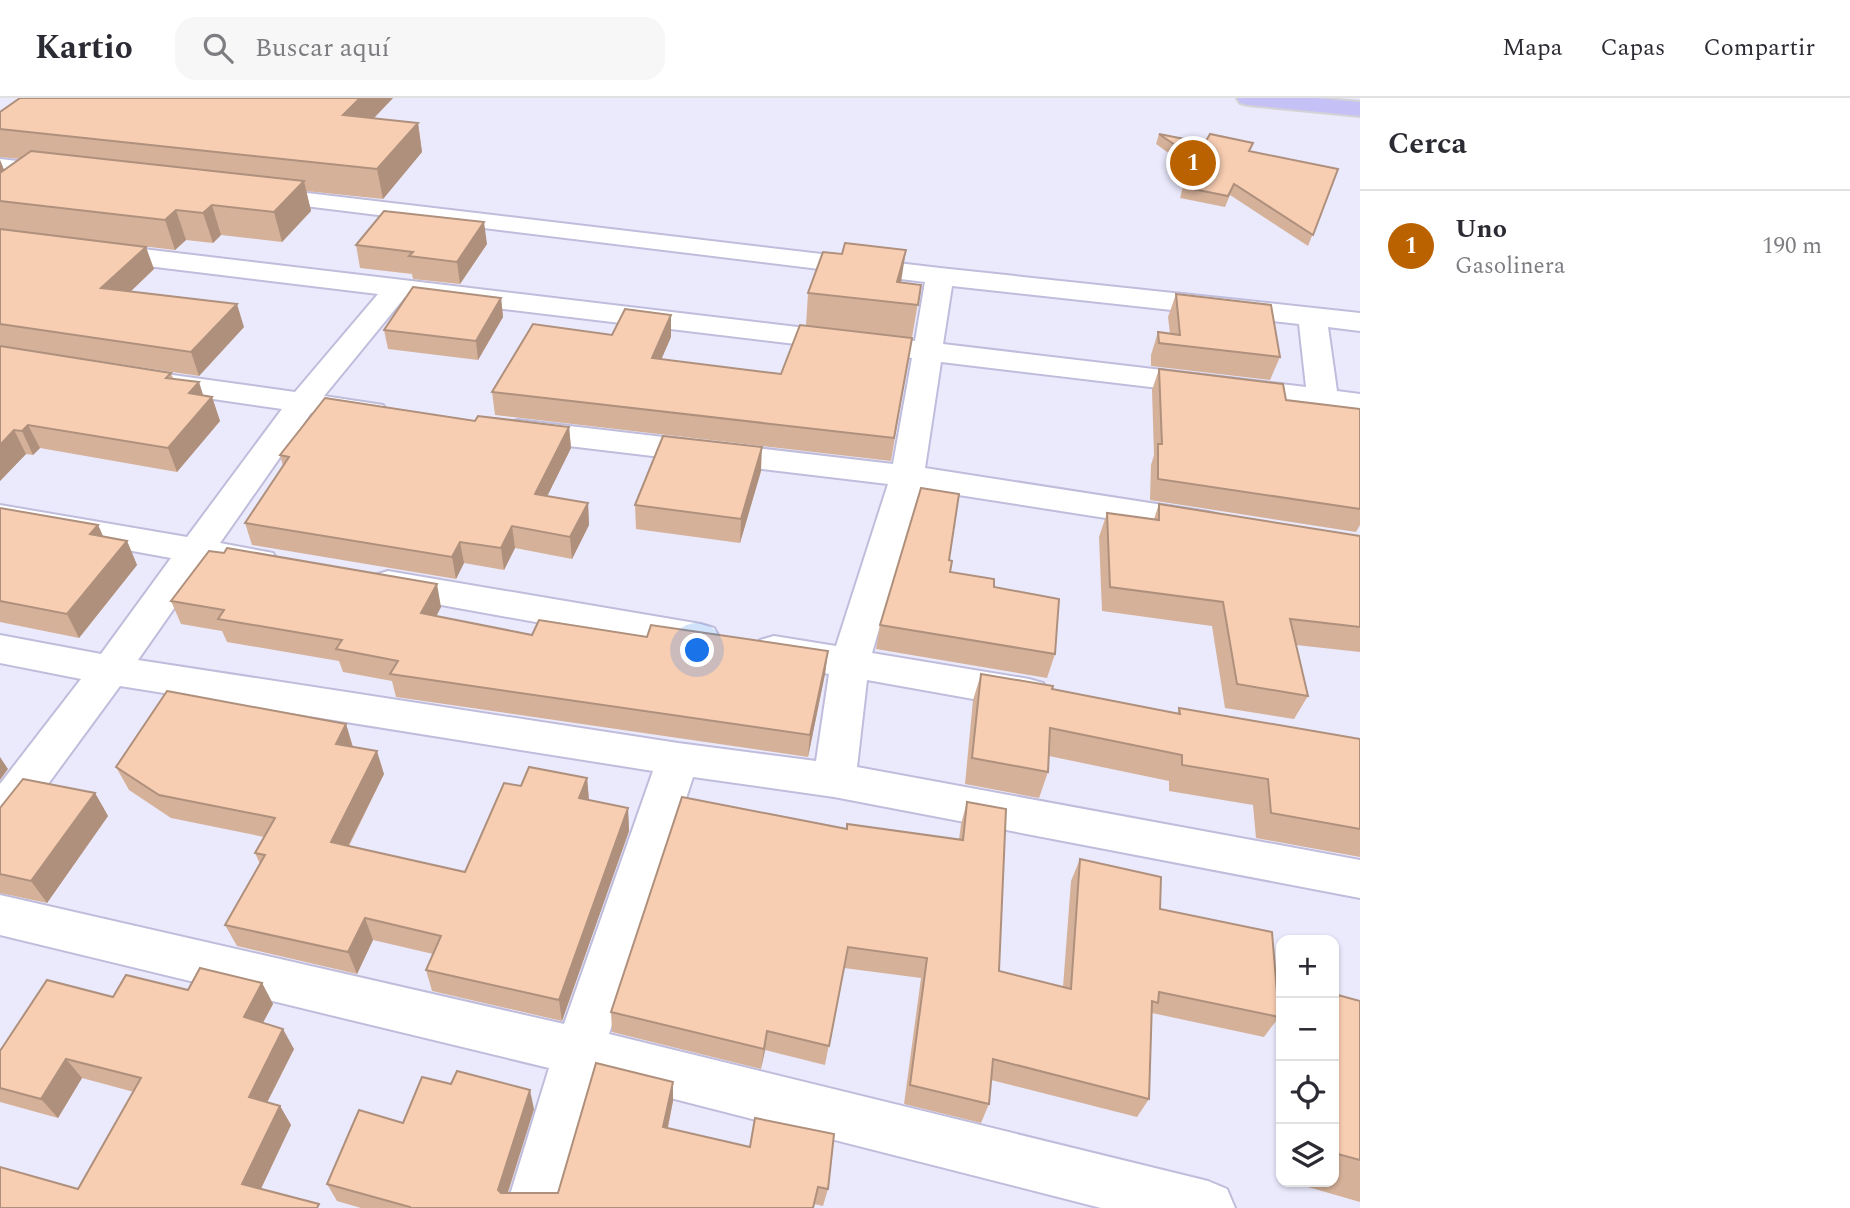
<!DOCTYPE html>
<html lang="es">
<meta charset="utf-8">
<style>
:root{--surface:#fff;--page:#f7f7f7;--text:#2b2b33;--muted:#7c7c81;--line:#e1e1e2;--accent:#ba6100}
body{margin:0;font-family:Spectral,serif;background:var(--page);color:var(--text)}
.controls{position:absolute;right:21px;bottom:21px;display:grid;overflow:hidden;border-radius:14px;box-shadow:0 2px 5px #0004}
.controls button{width:63px;height:63px;display:grid;place-items:center;padding:0;border:0;border-bottom:2px solid var(--line);background:var(--surface);color:var(--text);font:35px sans-serif}
.you{position:absolute;left:698px;top:553px;width:24px;height:24px;margin:-18px;border:5px solid #fff;border-radius:50%;background:#1a73e8;box-shadow:0 0 0 10px #1a73e833}
.badge{display:grid;place-items:center;width:46px;height:46px;border-radius:50%;background:var(--accent);color:#fff;font-size:23px;font-weight:700}
.pin{position:absolute;translate:-50% -50%;border:4px solid #fff;box-shadow:0 2px 7px #0006}
.list{margin:0;padding:0;list-style:none}
h2{display:flex;justify-content:space-between;align-items:center;height:91px;margin:0;padding:0 28px;font-size:30px}
h2 small{font-size:23px;font-weight:400;color:var(--muted)}
.list li{display:grid;grid-template-columns:46px 1fr auto;gap:21px;align-items:center;box-sizing:border-box;height:112px;padding:0 28px;border-top:2px solid var(--line)}
.list b{display:block;font-size:26px;white-space:nowrap}
.list p{margin:0;font-size:23px;white-space:nowrap;color:var(--muted)}
.list em{font-size:23px;font-style:normal;color:var(--muted)}
.icon{flex:none;width:38px;height:38px;fill:none;stroke:currentColor;stroke-width:2;stroke-linecap:round;stroke-linejoin:round}
.map{position:relative;flex:none;width:1360px;height:1110px;overflow:hidden}
header{display:flex;align-items:center;gap:42px;box-sizing:border-box;height:98px;padding:0 35px;background:var(--surface);border-bottom:2px solid var(--line)}
header strong{font-size:33px}
nav{display:flex;gap:38px;margin-inline-start:auto;font-size:24px}
.search{width:490px;height:63px;background:var(--page);display:flex;align-items:center;gap:18px;box-sizing:border-box;padding:0 24px;border-radius:21px;color:var(--muted);font-size:26px}
main{display:flex}
aside{flex:1;background:var(--surface)}
.map>svg:first-child{display:block}
.lines{fill:none;stroke-linecap:round;stroke-linejoin:round}
.minor-casing{stroke:#bfbddb;stroke-width:4}
.highway-casing{stroke:#d3d3d5;stroke-width:4}
.minor{fill:#fff;fill-rule:evenodd}
.highway{fill:#c5c1f7;fill-rule:evenodd}
.wall{fill:#d5b199}
.shaded-wall{fill:#ae907d}
.building{fill:#f8ceb2;stroke:#ae907d;stroke-width:2}
</style>
<header>
<strong>Kartio</strong>
<div class="search"><svg class="icon" aria-label="search" viewBox="0 0 24 24"><circle cx="10" cy="10" r="6"/><path d="M15 15l6 6"/></svg>Buscar aquí</div>
<nav><a>Mapa</a><a>Capas</a><a>Compartir</a></nav>
</header>
<main>
<div class="map">
<svg width="1360" height="1110" viewBox="0 0 1360 1110">
<rect width="100%" height="100%" fill="#ebeafd"/>
<g class="lines">
<!-- minor casing -->
<g class="minor-casing">
<g id="minor">
<polygon points="0,61 61,68 70,70 73,75 70,80 61,82 0,75"/>
<path d="M 256,89 L 940,170 L 1360,215 L 1360,233 L 1328,229 L 1337,293 L 1360,296 L 1360,314 L 941,264 L 925,370 L 1208,414 L 1220,417 L 1225,425 L 1220,433 L 1208,436 L 920,391 L 872,555 L 1029,581 L 1043,585 L 1049,596 L 1043,607 L 1029,611 L 867,582 L 857,669 L 1360,762 L 1360,800 L 834,699 L 693,679 L 609,936 L 1208,1083 L 1227,1091 L 1235,1110 L 1101,1110 L 596,981 L 560,1110 L 506,1110 L 549,970 L 0,837 L 0,797 L 564,926 L 653,673 L 120,588 L 15,731 L 0,736 L 0,686 L 81,581 L 0,565 L 0,537 L 101,556 L 171,460 L 0,429 L 0,407 L 187,439 L 282,311 L 151,292 L 140,289 L 136,283 L 140,277 L 151,274 L 295,294 L 378,196 L 0,150 L 0,134 L 915,243 L 925,184 L 247,101 L 244,96 L 247,91 ZM 952,188 L 1299,226 L 1306,289 L 943,246 ZM 405,199 L 912,260 L 893,366 L 518,322 L 507,325 L 502,332 L 507,339 L 518,342 L 888,386 L 836,548 L 774,538 L 760,542 L 755,552 L 760,562 L 829,576 L 816,663 L 678,645 L 138,562 L 205,466 L 260,476 L 273,473 L 278,464 L 273,455 L 220,445 L 311,315 L 372,323 L 383,321 L 388,314 L 383,307 L 324,298 Z"/>
<polygon points="388,473 701,526 714,530 720,540 714,550 701,554 375,495 370,486 375,477"/>
</g>
</g>
<!-- highway casing -->
<g class="highway-casing">
<polygon id="highway" points="1237,0 1316,0 1360,4 1360,18 1248,7 1240,5"/>
</g>
<!-- minor -->
<use href="#minor" class="minor"/>
<!-- highway -->
<use href="#highway" class="highway"/>
</g>
<!-- wall -->
<g class="wall">
<polygon points="393,0 374,20 418,25 422,54 383,101 306,93 311,113 282,144 221,137 213,145 186,142 175,152 0,131 154,171 130,194 244,229 199,278 0,248 0,62 4,72 21,61 0,59 0,14"/>
<polygon points="1159,36 1338,71 1308,148 1230,97 1225,109 1180,100 1183,89 1192,72 1156,46"/>
<polygon points="487,146 460,186 413,181 412,176 360,170 356,147"/>
<polygon points="901,185 921,187 891,363 495,317 492,294 612,237 671,217 671,239 661,261 781,276 806,227 808,195"/>
<polygon points="1176,196 1280,259 1270,282 1151,268 1151,257 1158,234 1170,236 1168,219"/>
<polygon points="501,200 503,219 478,262 388,251 384,232"/>
<polygon points="0,248 171,275 173,280 203,298 212,299 220,323 177,374 40,350 33,357 26,356 0,383"/>
<polygon points="1159,271 1286,302 1360,311 1360,427 1356,434 1150,402 1151,367 1154,357 1152,292"/>
<polygon points="475,323 569,329 571,350 547,398 588,405 589,427 572,461 515,450 504,472 464,465 456,481 252,447 245,425 283,368 280,357"/>
<polygon points="761,373 740,445 636,431 635,407"/>
<polygon points="1159,406 1360,438 1360,554 1296,547 1308,598 1294,621 1225,610 1212,528 1102,513 1099,439 1107,415 1154,421"/>
<polygon points="0,410 98,427 103,439 127,443 137,467 79,540 0,524"/>
<polygon points="949,462 950,474 994,489 1055,556 1047,580 876,551 880,527"/>
<polygon points="171,503 441,509 436,518 532,537 647,539 828,553 825,576 808,659 396,599 392,583 343,574 339,563 227,544 222,533 181,526"/>
<polygon points="981,576 1177,616 1179,610 1360,641 1360,759 1256,740 1253,707 1169,693 1169,683 1049,658 1048,674 1039,700 965,686 973,602"/>
<polygon points="346,626 353,649 384,676 349,748 465,774 521,688 587,680 589,702 628,710 629,733 562,923 432,893 426,872 433,856 373,842 357,876 237,848 225,827 260,766 255,755 264,739 171,720 129,692 116,669"/>
<polygon points="95,695 108,718 47,805 0,795 0,710"/>
<polygon points="967,704 999,873 1063,889 1071,783 1080,761 1160,811 1279,919 1264,939 1152,915 1149,1001 1137,1019 991,982 989,1006 981,1025 904,1006 921,880 844,870 825,967 765,952 761,971 612,934 611,914 847,731 959,742 961,726"/>
<polygon points="262,885 273,906 263,925 294,951 267,1005 280,1008 291,1027 261,1091 78,1091 134,994 82,980 58,1020 0,1004 0,953 113,899"/>
<polygon points="1334,896 1360,903 1360,1104 1301,1087 1301,1084 1334,1084"/>
<polygon points="673,984 673,1003 668,1030 828,1091 823,1108 814,1106 813,1110 361,1110 337,1103 327,1086 403,1025 534,1011 508,1095 558,1095"/>
</g>
<!-- shaded-wall -->
<g class="shaded-wall">
<polygon points="360,0 393,0 349,46 343,17"/>
<polygon points="418,25 422,54 383,101 377,71"/>
<polygon points="0,62 7,79 0,85"/>
<polygon points="304,83 311,113 282,144 274,114"/>
<polygon points="212,107 221,137 213,145 203,115"/>
<polygon points="176,112 186,142 175,152 165,122"/>
<polygon points="484,124 487,146 460,186 457,164"/>
<polygon points="146,149 154,171 110,213 101,190"/>
<polygon points="906,152 901,184 896,205 897,184"/>
<polygon points="501,200 503,219 478,262 476,243"/>
<polygon points="237,206 244,229 199,278 191,254"/>
<polygon points="671,217 671,239 652,283 652,260"/>
<polygon points="199,284 206,306 212,299 220,323 177,374 168,350 189,295"/>
<polygon points="28,327 40,350 33,357 22,333"/>
<polygon points="569,329 571,350 538,417 535,396"/>
<polygon points="14,332 26,356 0,383 0,347"/>
<polygon points="762,349 761,373 740,445 741,421"/>
<polygon points="588,405 589,427 572,461 570,439"/>
<polygon points="98,427 109,451 90,436"/>
<polygon points="512,428 515,450 504,472 501,450"/>
<polygon points="127,443 137,467 79,540 67,516"/>
<polygon points="460,444 464,465 456,481 452,459"/>
<polygon points="437,486 441,509 426,538 421,515"/>
<polygon points="828,553 825,576 808,659 810,637"/>
<polygon points="346,626 353,650 336,646"/>
<polygon points="377,653 384,676 339,766 331,744"/>
<polygon points="0,659 8,671 0,682"/>
<polygon points="587,680 589,703 579,700"/>
<polygon points="95,695 108,718 47,805 31,783"/>
<polygon points="628,710 629,733 562,923 559,902"/>
<polygon points="365,820 373,842 357,876 348,854"/>
<polygon points="262,885 273,906 255,939 244,919"/>
<polygon points="283,931 294,951 260,1018 249,999"/>
<polygon points="767,933 765,952 761,971 764,951"/>
<polygon points="66,961 82,980 58,1020 41,1001"/>
<polygon points="673,984 673,1003 664,1047 663,1029"/>
<polygon points="530,992 534,1011 503,1109 498,1092"/>
<polygon points="280,1008 291,1027 255,1103 242,1086"/>
</g>
<!-- building -->
<g class="building">
<polygon points="20,0 360,0 343,17 418,25 377,71 0,31 0,14"/>
<polygon points="1159,36 1205,45 1210,36 1253,45 1249,53 1338,71 1313,137 1234,86 1228,98 1183,89 1197,62"/>
<polygon points="31,53 304,83 274,114 212,107 203,115 176,112 165,122 0,103 0,75"/>
<polygon points="384,113 484,124 457,164 409,158 413,154 356,147"/>
<polygon points="0,131 146,149 101,190 237,206 191,254 0,226"/>
<polygon points="845,145 906,152 897,184 921,187 918,207 808,195 823,154 842,156"/>
<polygon points="413,189 501,200 476,243 384,232"/>
<polygon points="1176,196 1271,207 1280,259 1159,245 1158,234 1180,237"/>
<polygon points="625,211 671,217 652,260 781,276 800,227 912,240 894,340 492,294 533,226 612,237"/>
<polygon points="0,248 171,275 166,280 199,284 189,295 212,299 168,350 28,327 22,333 14,332 0,347"/>
<polygon points="1159,271 1283,286 1286,302 1360,311 1360,411 1158,381 1158,346 1162,346"/>
<polygon points="325,300 475,323 478,318 569,329 535,396 588,405 570,439 512,428 501,450 460,444 452,459 245,425 289,359 280,357"/>
<polygon points="663,338 762,349 741,421 635,407"/>
<polygon points="921,390 959,396 949,462 952,463 950,474 994,481 994,489 1059,501 1055,556 880,527"/>
<polygon points="1159,406 1360,438 1360,529 1290,521 1308,598 1237,586 1223,504 1110,489 1107,415 1159,422"/>
<polygon points="0,410 98,427 90,436 127,443 67,516 0,503"/>
<polygon points="227,450 437,486 421,515 532,537 539,522 647,539 651,527 828,553 810,637 390,576 398,563 336,551 342,542 218,521 224,512 171,503 209,453 224,455"/>
<polygon points="981,576 1053,588 1052,591 1180,616 1179,610 1360,641 1360,731 1271,715 1268,681 1182,667 1182,657 1050,630 1048,674 972,660"/>
<polygon points="167,593 346,626 336,646 377,653 331,744 465,774 504,685 521,688 529,669 587,680 579,700 628,710 559,902 426,872 441,838 365,820 348,854 225,827 265,757 255,755 275,720 159,697 116,669"/>
<polygon points="23,681 95,695 31,783 0,776 0,710"/>
<polygon points="682,699 847,731 847,726 963,742 967,704 1006,711 999,873 1071,891 1080,761 1161,779 1160,811 1272,834 1279,919 1159,894 1158,905 1152,903 1149,1001 993,961 989,1006 910,987 927,860 848,849 829,948 767,933 764,951 611,914"/>
<polygon points="200,870 262,885 244,919 283,931 249,999 280,1008 242,1086 319,1106 317,1110 0,1110 0,1069 78,1091 141,980 66,961 41,1001 0,990 0,953 47,882 113,899 126,877 188,892"/>
<polygon points="1334,896 1360,903 1360,1062 1334,1055"/>
<polygon points="596,965 673,984 663,1029 750,1049 755,1020 834,1036 828,1091 818,1089 813,1110 410,1110 410,1109 327,1086 359,1012 403,1025 422,979 451,986 457,973 530,992 498,1092 501,1095 558,1095"/>
</g>
</svg>
<div class="controls">
<button>+</button>
<button>−</button>
<button><svg class="icon" aria-label="locate" viewBox="0 0 24 24"><circle cx="12" cy="12" r="6"/><path d="M12 2v4M12 18v4M2 12h4M18 12h4"/></svg></button>
<button><svg class="icon" aria-label="layers" viewBox="0 0 24 24"><path d="M12 4l9 5-9 5-9-5zM3 14l9 5 9-5"/></svg></button>
</div>
<div class="you"></div>
<div class="pin badge" style="left:1193px;top:65px">1</div>
</div>
<aside>
<h2>Cerca<small></small></h2>
<ul class="list">
<li><span class="badge">1</span><div><b>Uno</b><p>Gasolinera</p></div><em>190 m</em></li>
</ul>
</aside>
</main>
